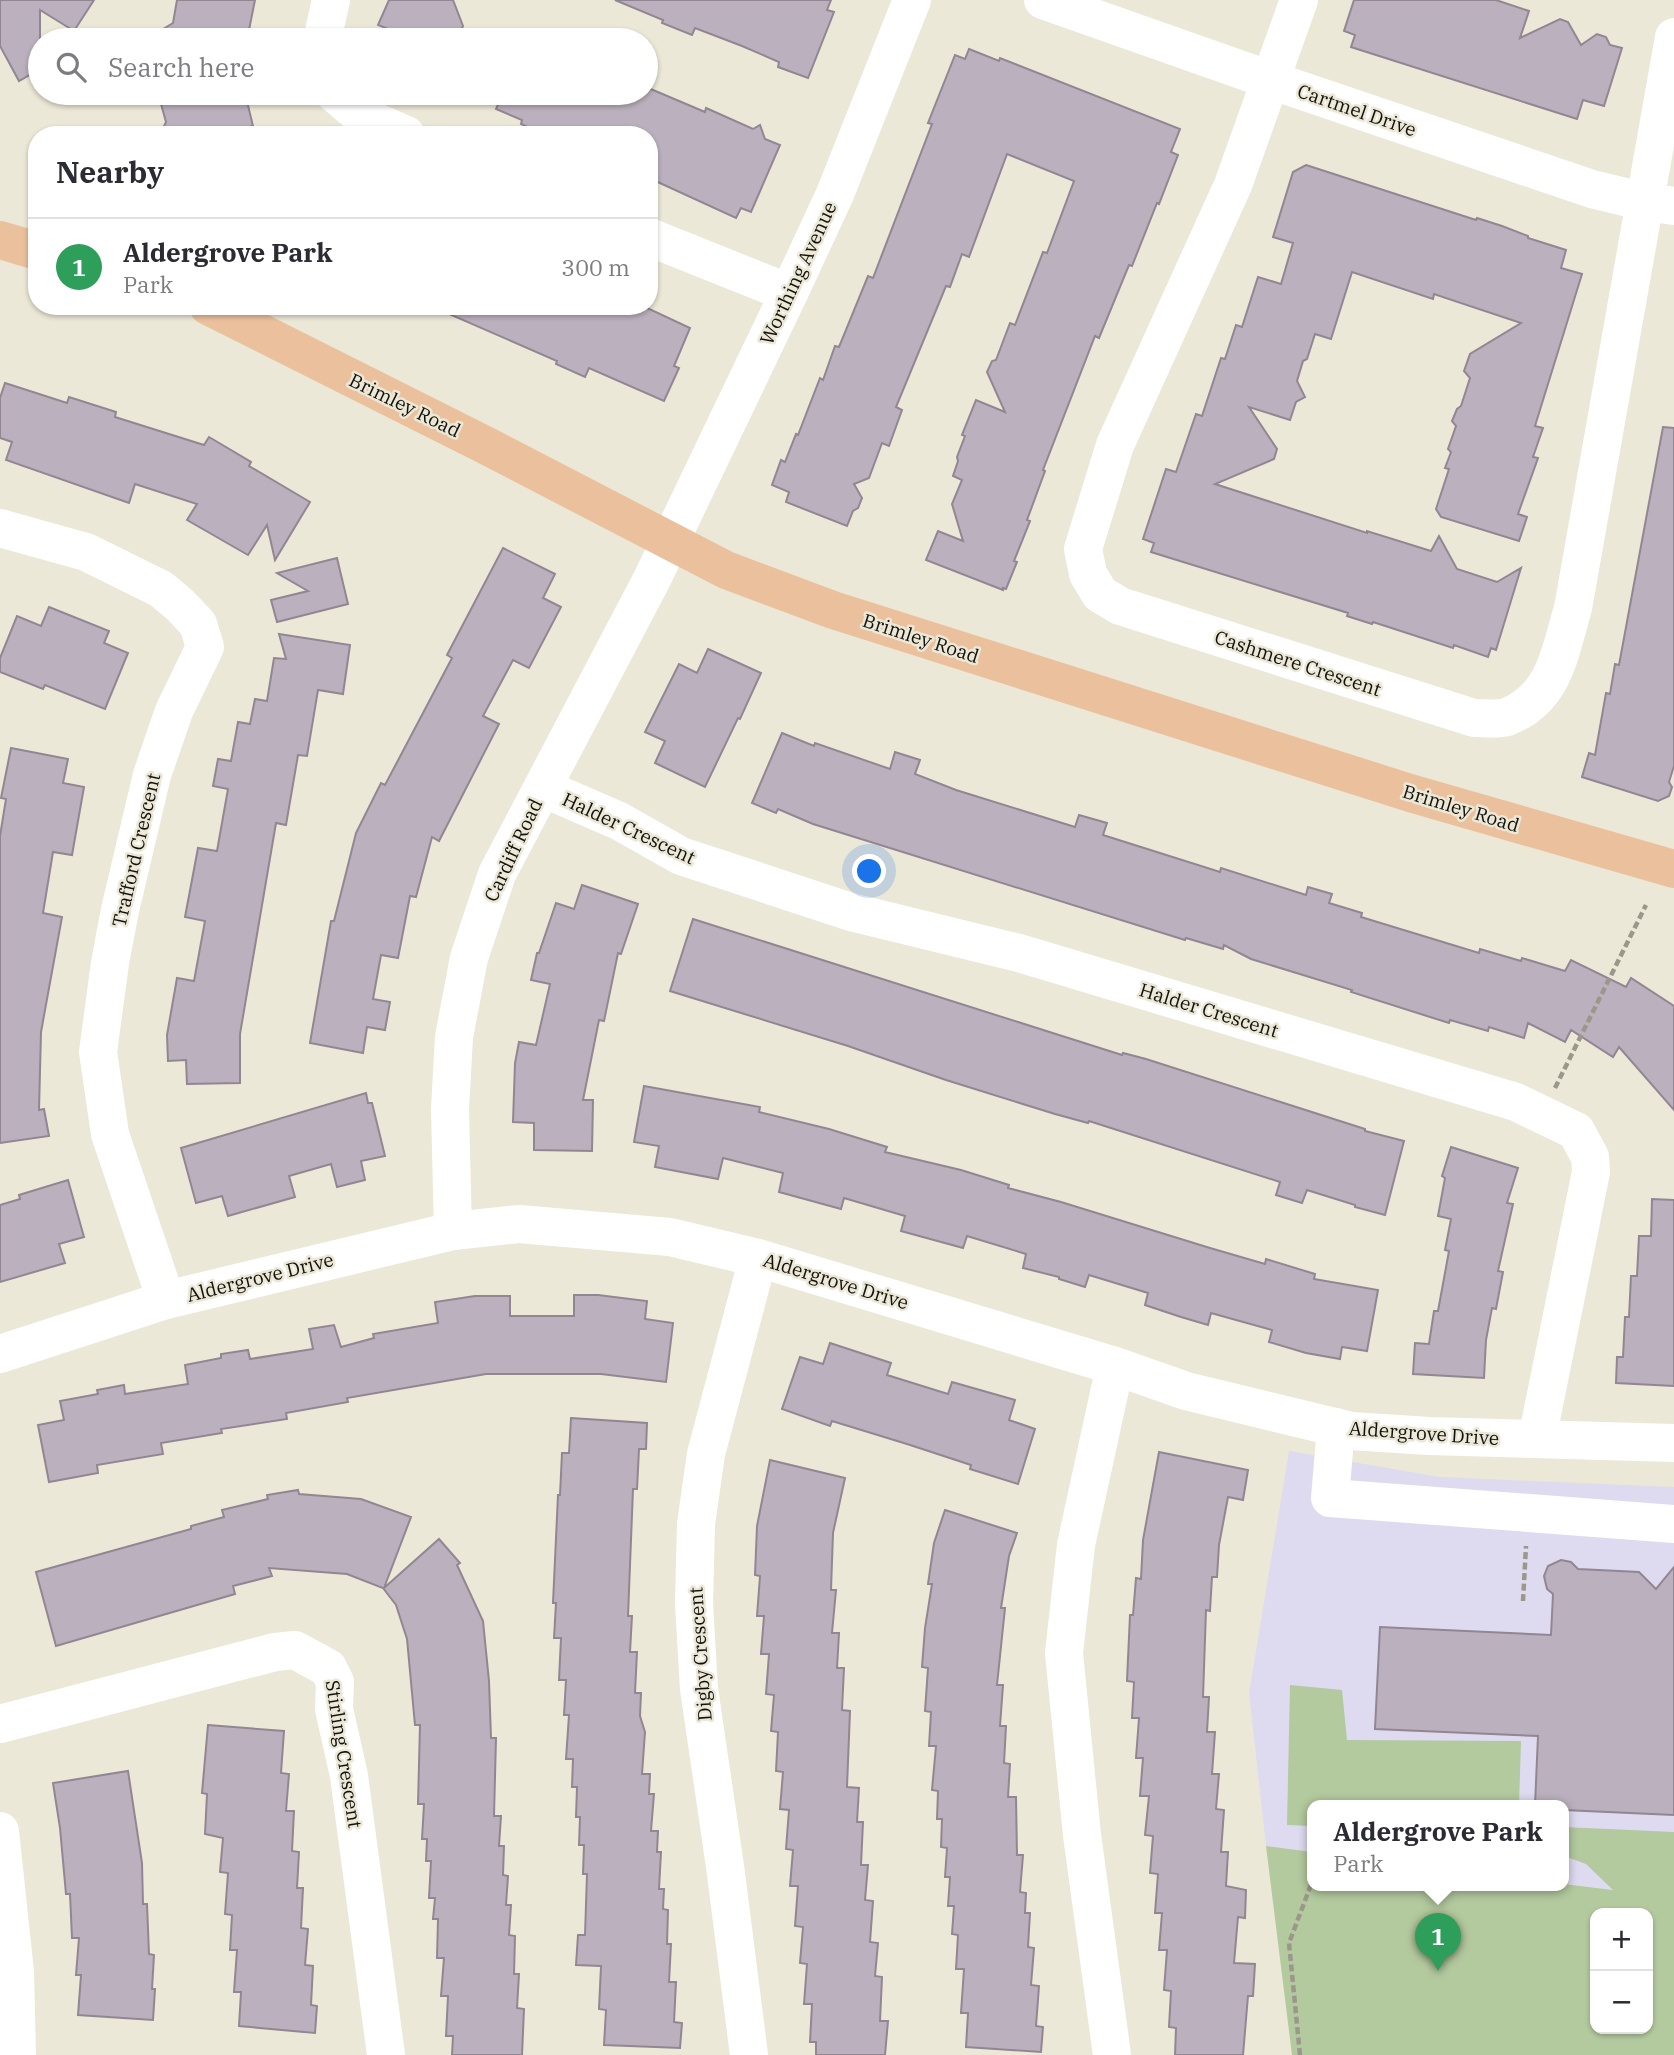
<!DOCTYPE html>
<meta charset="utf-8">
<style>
:root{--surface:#fff;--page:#f7f7f7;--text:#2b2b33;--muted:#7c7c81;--line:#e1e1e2;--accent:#b45309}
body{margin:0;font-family:"IBM Plex Serif",serif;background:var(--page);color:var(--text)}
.controls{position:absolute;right:21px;bottom:21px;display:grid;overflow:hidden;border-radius:14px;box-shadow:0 2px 5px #0004}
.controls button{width:63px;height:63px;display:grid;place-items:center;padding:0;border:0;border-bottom:2px solid var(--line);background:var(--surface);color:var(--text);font:35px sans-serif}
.you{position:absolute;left:870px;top:872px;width:24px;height:24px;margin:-18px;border:5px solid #fff;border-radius:50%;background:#1a73e8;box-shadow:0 0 0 10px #1a73e833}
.badge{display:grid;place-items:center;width:46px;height:46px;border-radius:50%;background:var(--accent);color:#fff;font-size:23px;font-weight:700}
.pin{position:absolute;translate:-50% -58px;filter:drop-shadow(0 2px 4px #0008)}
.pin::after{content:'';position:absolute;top:37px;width:24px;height:21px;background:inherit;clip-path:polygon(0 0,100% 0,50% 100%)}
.popup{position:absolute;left:1307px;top:1800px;width:262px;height:91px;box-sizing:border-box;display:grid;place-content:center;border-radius:14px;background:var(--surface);filter:drop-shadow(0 2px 5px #0005);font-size:23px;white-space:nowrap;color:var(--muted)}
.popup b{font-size:26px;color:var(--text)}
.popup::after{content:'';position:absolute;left:50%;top:100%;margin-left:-14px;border:14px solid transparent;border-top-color:var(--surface)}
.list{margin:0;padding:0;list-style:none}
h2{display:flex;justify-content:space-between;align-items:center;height:91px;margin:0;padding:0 28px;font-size:30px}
h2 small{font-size:23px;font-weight:400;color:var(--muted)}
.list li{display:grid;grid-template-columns:46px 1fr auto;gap:21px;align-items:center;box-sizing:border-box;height:98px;padding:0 28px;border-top:2px solid var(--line)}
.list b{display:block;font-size:26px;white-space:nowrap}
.list p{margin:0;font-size:23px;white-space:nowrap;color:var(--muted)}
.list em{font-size:23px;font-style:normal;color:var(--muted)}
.icon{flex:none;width:38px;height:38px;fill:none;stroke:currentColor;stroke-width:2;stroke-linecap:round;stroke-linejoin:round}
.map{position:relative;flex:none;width:1674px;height:2055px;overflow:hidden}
.search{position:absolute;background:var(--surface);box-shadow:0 2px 5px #0004;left:28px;top:28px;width:630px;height:77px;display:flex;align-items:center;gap:18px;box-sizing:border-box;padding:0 24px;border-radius:38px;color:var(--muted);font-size:26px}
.panel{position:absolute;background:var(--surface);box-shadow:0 2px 5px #0004;left:28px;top:126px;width:630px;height:189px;border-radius:28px}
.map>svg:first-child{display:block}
.education{fill:#dedbf1}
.green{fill:#b3c99e;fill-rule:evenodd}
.building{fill:#bbb0bd;stroke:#928693;stroke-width:2}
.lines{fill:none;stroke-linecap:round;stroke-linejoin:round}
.path{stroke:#9b988b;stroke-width:4.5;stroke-dasharray:7 3.5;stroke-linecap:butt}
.minor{stroke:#fff;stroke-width:38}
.major{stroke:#eac19c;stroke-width:38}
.labels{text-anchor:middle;stroke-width:5;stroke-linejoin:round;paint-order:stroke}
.street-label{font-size:19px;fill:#13110c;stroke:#ece8d7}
</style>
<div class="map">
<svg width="1674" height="2055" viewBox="0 0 1674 2055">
<rect width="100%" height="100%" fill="#ece8d7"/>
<!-- education -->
<polygon class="education" points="1289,1451 1440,1477 1674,1487 1674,1897 1564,1884 1564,1805 1312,1805 1312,1852 1266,1846 1249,1693"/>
<!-- green -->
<g class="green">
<polygon points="1290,1685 1342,1690 1347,1740 1521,1741 1519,1805 1312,1805 1312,1826 1287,1825"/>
<path d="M 1564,1827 L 1674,1832 L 1674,2055 L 1292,2055 L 1266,1846 L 1312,1852 L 1312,1885 L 1564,1884 L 1613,1890 L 1586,1864 L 1564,1856 ZM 1595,1913 L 1648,1913 L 1648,2029 L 1595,2029 Z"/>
</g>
<!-- building -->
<g class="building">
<polygon points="0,0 94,0 74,31 40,10 40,69 19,81 0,46"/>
<polygon points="177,0 255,0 247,40 145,40 173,23"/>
<polygon points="389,0 453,0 463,26 457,40 381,40 386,28 378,25"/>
<polygon points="615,0 831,0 827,10 834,12 808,78 778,67 779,62 742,46 695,28 692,35 662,23 663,20"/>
<polygon points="1354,0 1496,0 1529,11 1520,38 1560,19 1568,22 1581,45 1597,34 1606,37 1610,45 1622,48 1604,106 1583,100 1577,119 1351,47 1355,35 1344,31"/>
<polygon points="969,49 999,61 1000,58 1180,129 1171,152 1178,155 1159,204 1157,203 1132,266 1129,265 1099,338 1095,336 1043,470 1045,471 1027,520 1030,521 1014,561 1017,562 1006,589 1003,588 1003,590 926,560 938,531 963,541 952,504 962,480 953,476 958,461 957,457 965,436 962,435 976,400 1005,412 987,372 992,361 996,360 1010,323 1015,325 1043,252 1047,253 1074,181 1007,154 969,257 962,254 950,287 946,286 896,407 902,410 889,446 882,443 869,478 854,484 862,498 858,508 853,511 847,526 786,502 789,492 772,485 781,460 785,462 796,434 798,435 820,378 823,380 835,346 839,347 868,276 873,278 932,124 928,123 955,55 965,59"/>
<polygon points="646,87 705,112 706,108 753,129 760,125 765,139 780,145 751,212 741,208 736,218 649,178 649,135 544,135 521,124 522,120 496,109 503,93 646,93"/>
<polygon points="158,93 245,93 253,126 241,129 242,135 160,135 166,122"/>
<polygon points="1306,165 1476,220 1477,218 1502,226 1528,236 1528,238 1566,250 1561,268 1582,274 1535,426 1543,428 1533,457 1538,458 1518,514 1527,517 1519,541 1441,517 1436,509 1449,469 1445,468 1451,452 1448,449 1456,426 1452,421 1457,409 1461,406 1470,378 1464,371 1470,354 1521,323 1434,294 1433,299 1352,272 1331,339 1315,334 1307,359 1303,361 1297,381 1305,397 1296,402 1290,420 1249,407 1277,449 1274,459 1215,484 1367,533 1367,531 1431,551 1439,536 1457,569 1497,582 1521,568 1496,650 1491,648 1488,657 1454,645 1453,648 1373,622 1372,624 1347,616 1348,613 1151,552 1154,543 1143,539 1166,469 1176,472 1196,414 1202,416 1221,358 1225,359 1236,325 1242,327 1258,277 1281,284 1293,243 1273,237 1293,172"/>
<polygon points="431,306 643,306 690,328 674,366 679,368 664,401 589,368 585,377 556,364 557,361"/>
<polygon points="5,383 67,403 69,397 116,412 115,417 204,445 209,437 251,462 249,466 310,502 275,560 267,525 248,555 187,520 197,504 135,484 129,503 6,460 12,442 0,438 0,398"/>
<polygon points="1663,427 1674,428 1674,766 1669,782 1672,787 1669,796 1658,801 1582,777 1589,753 1595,755 1606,693 1610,694 1615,664 1619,665"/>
<polygon points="503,548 555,574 543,598 561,607 529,668 513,660 483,716 499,724 439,841 432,837 416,897 410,896 398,958 381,955 373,999 390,1002 385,1030 367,1027 363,1053 310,1043 331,921 334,921 356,833 381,783 385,785 452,658 447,655"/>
<polygon points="337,558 348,604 277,622 271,600 308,591 277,573"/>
<polygon points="49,607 109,631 104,643 128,653 105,709 45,685 43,689 0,672 0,658 17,616 41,626"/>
<polygon points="279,634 350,645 343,694 318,690 307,756 298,755 286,825 276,823 240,1034 240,1083 187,1084 186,1060 168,1061 167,1035 177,978 194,981 205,921 185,917 198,848 217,851 228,789 213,786 218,759 231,761 238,722 250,724 255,699 267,701 274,658 286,659"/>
<polygon points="708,649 761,673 740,719 738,718 705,787 655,763 665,741 645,732 679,664 697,673"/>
<polygon points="782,733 814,746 815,743 890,769 895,752 920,760 915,774 956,790 1075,827 1079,815 1107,823 1103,835 1220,872 1221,868 1306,895 1308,887 1332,894 1329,903 1362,913 1361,917 1479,953 1480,949 1521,961 1522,958 1565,971 1571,960 1626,987 1631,978 1674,1006 1674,1110 1619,1047 1613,1057 1571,1030 1565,1042 1528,1023 1524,1038 1489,1027 1488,1031 1450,1020 1449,1023 1351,992 1352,990 1251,959 1224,945 1223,949 1186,938 1185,940 813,824 778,809 776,813 752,803"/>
<polygon points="11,748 68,759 63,783 84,787 72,855 53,852 43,913 62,917 41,1032 39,1110 44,1109 49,1136 0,1143 0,836 6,799 1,798"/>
<polygon points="582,885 638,904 621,954 618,953 604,1021 599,1020 583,1100 593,1100 592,1151 534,1150 534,1123 513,1122 515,1063 519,1042 536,1045 550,984 531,980 537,953 539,953 556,903 574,909"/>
<polygon points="693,919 1122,1055 1123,1053 1146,1059 1365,1129 1365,1131 1404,1141 1385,1215 1355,1207 1355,1205 1307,1190 1302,1203 1276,1195 1280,1182 1089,1121 1088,1123 1055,1114 946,1080 848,1046 670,991"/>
<polygon points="644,1086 760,1107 759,1112 829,1129 887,1147 885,1152 961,1170 1009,1185 1008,1188 1061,1202 1210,1248 1265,1264 1266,1259 1315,1274 1314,1279 1378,1290 1367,1351 1342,1347 1340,1359 1306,1353 1269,1342 1272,1330 1211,1313 1208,1325 1181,1317 1145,1305 1148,1293 1089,1275 1085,1287 1059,1279 1059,1277 1023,1268 1026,1254 967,1236 963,1248 901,1231 905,1216 844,1198 841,1209 779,1192 783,1173 723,1158 718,1179 655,1167 659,1146 634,1142"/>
<polygon points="366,1093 368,1103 372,1103 385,1156 361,1161 365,1180 337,1187 331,1164 289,1176 295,1197 228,1216 222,1196 196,1203 181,1148"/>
<polygon points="1451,1147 1518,1168 1507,1203 1513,1204 1498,1271 1503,1272 1496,1309 1492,1308 1486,1340 1484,1378 1413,1374 1415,1343 1429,1344 1434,1311 1438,1311 1449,1251 1445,1250 1451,1219 1438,1216 1445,1178 1442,1176"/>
<polygon points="68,1180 84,1237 59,1244 65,1263 0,1282 0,1205 20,1199 19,1195"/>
<polygon points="1652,1199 1674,1200 1674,1386 1616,1383 1617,1357 1623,1357 1625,1317 1629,1317 1631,1276 1637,1276 1639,1236 1651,1236"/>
<polygon points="574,1295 598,1295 647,1301 645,1319 673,1323 666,1382 601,1374 486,1374 347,1398 348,1402 286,1413 287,1419 221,1429 222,1433 161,1443 163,1454 97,1465 98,1473 49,1482 38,1425 64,1420 60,1401 98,1394 97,1390 124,1385 125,1394 188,1384 185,1365 221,1358 221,1354 248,1350 250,1359 313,1349 309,1329 334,1325 341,1347 374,1338 373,1334 438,1323 435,1302 475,1296 510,1296 510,1316 574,1316"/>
<polygon points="830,1343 891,1363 887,1375 948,1394 952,1382 1015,1400 1009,1420 1035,1429 1018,1484 970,1469 971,1465 907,1444 832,1421 830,1426 782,1409 800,1357 823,1364"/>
<polygon points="571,1418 647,1423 646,1449 639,1449 637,1489 633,1489 628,1616 632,1616 630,1652 637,1652 635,1693 641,1693 640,1716 645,1732 642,1774 650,1774 649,1794 654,1794 651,1831 658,1831 657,1852 661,1852 659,1889 664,1889 663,1909 668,1910 667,1944 671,1944 669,1982 676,1982 674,2022 682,2023 680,2048 604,2045 606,2010 599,2009 601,1966 576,1965 578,1935 585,1935 587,1874 583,1874 584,1845 579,1845 580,1817 576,1817 577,1787 572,1787 573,1759 566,1759 569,1715 564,1715 566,1680 559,1680 561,1638 554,1638 556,1603 553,1603 558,1495 560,1495 562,1453 569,1453"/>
<polygon points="1159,1452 1248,1470 1243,1500 1228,1497 1219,1545 1217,1577 1212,1577 1210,1611 1206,1610 1203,1697 1209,1697 1207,1732 1215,1732 1212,1774 1219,1774 1216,1809 1224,1810 1221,1852 1228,1852 1226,1886 1246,1890 1245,1918 1238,1917 1234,1963 1255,1964 1253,1996 1248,1996 1243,2055 1175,2055 1176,2028 1169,2027 1171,1991 1164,1990 1167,1950 1159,1950 1162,1913 1155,1913 1158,1874 1150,1873 1153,1836 1145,1835 1149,1796 1140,1796 1143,1758 1136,1758 1139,1718 1132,1718 1134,1682 1127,1681 1130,1615 1133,1615 1136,1578 1141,1579 1143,1540"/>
<polygon points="770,1460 845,1478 833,1533 831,1590 836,1590 832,1633 839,1633 837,1668 844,1668 842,1710 850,1711 847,1787 859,1788 857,1822 863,1822 861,1865 868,1865 865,1900 873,1901 870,1942 878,1943 875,1976 882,1977 880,2021 888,2021 885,2055 816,2055 816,2042 810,2042 812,2004 804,2004 807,1964 800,1963 803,1927 795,1926 798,1886 790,1886 793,1850 786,1849 789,1810 780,1809 783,1772 776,1771 778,1732 771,1731 774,1695 766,1694 769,1654 761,1654 764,1616 757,1616 760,1576 755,1575 757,1526"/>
<polygon points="298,1490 299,1494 361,1499 411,1517 384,1588 439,1539 460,1563 457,1565 483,1621 489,1681 491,1738 496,1738 494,1816 501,1816 499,1846 504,1846 503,1875 508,1876 506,1905 511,1905 509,1935 515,1936 514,1974 519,1974 517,2008 524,2009 522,2055 452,2055 453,2036 446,2036 448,1996 441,1996 444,1958 437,1958 438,1919 433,1919 435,1898 429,1898 431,1861 426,1861 427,1839 422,1839 424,1804 418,1804 420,1725 415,1725 407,1639 396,1605 383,1588 347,1574 269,1568 272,1576 233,1586 235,1594 56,1646 36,1572 191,1529 191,1526 224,1517 222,1510 268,1499 267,1495"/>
<polygon points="945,1510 1017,1533 1009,1556 1001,1608 1005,1608 997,1685 1003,1685 1000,1726 1006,1726 1004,1763 1010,1764 1008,1797 1016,1797 1017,1855 1023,1855 1020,1892 1026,1893 1025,1913 1030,1913 1028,1947 1034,1948 1031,1985 1039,1986 1036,2026 1043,2027 1041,2052 966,2047 968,2013 961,2013 964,1969 956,1969 958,1935 952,1934 954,1906 948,1906 950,1877 945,1877 947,1848 941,1847 942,1819 937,1819 938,1791 932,1790 936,1746 929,1746 931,1712 925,1711 928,1668 922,1667 925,1628 932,1584 928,1584 934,1543"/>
<polygon points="1561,1560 1571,1562 1578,1569 1639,1572 1656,1589 1674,1567 1674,1815 1564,1810 1564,1805 1535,1805 1538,1736 1375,1729 1380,1627 1551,1635 1553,1594 1547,1589 1544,1576 1548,1566"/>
<polygon points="208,1725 284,1731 281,1773 289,1774 286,1811 294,1811 292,1851 299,1852 297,1888 303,1888 301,1928 308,1929 305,1965 313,1966 311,2005 317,2006 315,2033 239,2026 241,1992 234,1992 237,1950 230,1950 232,1915 225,1914 228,1873 220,1872 223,1838 205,1834 207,1794 202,1793"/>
<polygon points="128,1771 142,1863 143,1904 147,1904 149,1954 154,1955 152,1989 155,1989 153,2020 78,2015 81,1975 76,1975 79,1938 72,1938 70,1894 66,1894 60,1828 53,1783"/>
</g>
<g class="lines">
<!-- path -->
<g class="path">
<polyline points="1555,1088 1646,905"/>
<polyline points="1523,1601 1526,1546"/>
<polyline points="1300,2055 1289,1943 1312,1882"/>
</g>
<!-- minor -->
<g class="minor">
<polyline points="1043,0 1270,80 1592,189 1645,202 1674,206"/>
<path d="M 1299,0 L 1233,185 L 1115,445 L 1083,549 L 1088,574 L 1100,594 L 1120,606 L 1474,718 C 1484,718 1497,720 1507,717 C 1555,698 1560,652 1573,608 L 1674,37"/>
<polyline points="322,40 331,0"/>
<polyline points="334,93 360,115 406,135"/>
<polyline points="649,237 789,293"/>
<polyline points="0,528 86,552 161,589 180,605 198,624 205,647 174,711 152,775 120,910 110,963 98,1052 110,1134 166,1300"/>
<polyline points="543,788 619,821 681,856 851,912 1019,953 1516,1102 1576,1131 1590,1157 1591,1172 1537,1439"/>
<polyline points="453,1231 450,1109 454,1037 469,958 497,874 652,579 789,293 835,194 912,0"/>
<polyline points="0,1354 166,1300 453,1231 519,1224 670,1237 758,1258 1115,1366 1186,1391 1351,1431 1429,1436 1674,1443"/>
<polyline points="1336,1427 1330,1498 1674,1524"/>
<polyline points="0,1724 275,1652 295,1650 328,1668 335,1682 334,1709 349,1776 386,2055"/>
<polyline points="0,1831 15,1972 17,2055"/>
<polyline points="749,2055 725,1866 699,1689 694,1604 696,1524 706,1454 758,1258"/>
<polyline points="1112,2055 1082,1835 1064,1653 1076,1545 1115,1366"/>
</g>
<!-- major -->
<g class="major">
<polyline points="0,240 37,251"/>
<polyline points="208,306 485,445 726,570 833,610 1410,793 1674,869"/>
</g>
</g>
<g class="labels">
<!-- street labels -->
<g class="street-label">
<text transform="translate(1357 110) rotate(19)" y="7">Cartmel Drive</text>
<text transform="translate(798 273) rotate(-65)" y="7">Worthing Avenue</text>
<text transform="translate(405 405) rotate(26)" y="7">Brimley Road</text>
<text transform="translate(921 638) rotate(18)" y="7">Brimley Road</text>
<text transform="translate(1298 663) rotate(18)" y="7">Cashmere Crescent</text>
<text transform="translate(1461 808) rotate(17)" y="7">Brimley Road</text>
<text transform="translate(629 828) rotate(25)" y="7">Halder Crescent</text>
<text transform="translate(136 850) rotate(-77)" y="7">Trafford Crescent</text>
<text transform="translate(513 850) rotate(-65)" y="7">Cardiff Road</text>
<text transform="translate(1209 1010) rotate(17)" y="7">Halder Crescent</text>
<text transform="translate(260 1277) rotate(-14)" y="7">Aldergrove Drive</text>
<text transform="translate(836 1281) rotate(17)" y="7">Aldergrove Drive</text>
<text transform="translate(1424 1433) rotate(4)" y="7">Aldergrove Drive</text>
<text transform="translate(700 1654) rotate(-94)" y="7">Digby Crescent</text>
<text transform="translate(344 1754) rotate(81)" y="7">Stirling Crescent</text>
</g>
</g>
</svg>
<div class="controls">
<button>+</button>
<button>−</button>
</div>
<div class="you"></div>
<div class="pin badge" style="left:1438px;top:1971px;background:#2e9e5b">1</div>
<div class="popup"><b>Aldergrove Park</b>Park</div>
<div class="search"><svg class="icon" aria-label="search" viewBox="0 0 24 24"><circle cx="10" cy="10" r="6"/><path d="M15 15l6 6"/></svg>Search here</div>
<section class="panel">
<h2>Nearby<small></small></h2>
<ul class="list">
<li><span class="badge" style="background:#2e9e5b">1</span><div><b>Aldergrove Park</b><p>Park</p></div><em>300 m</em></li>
</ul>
</section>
</div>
